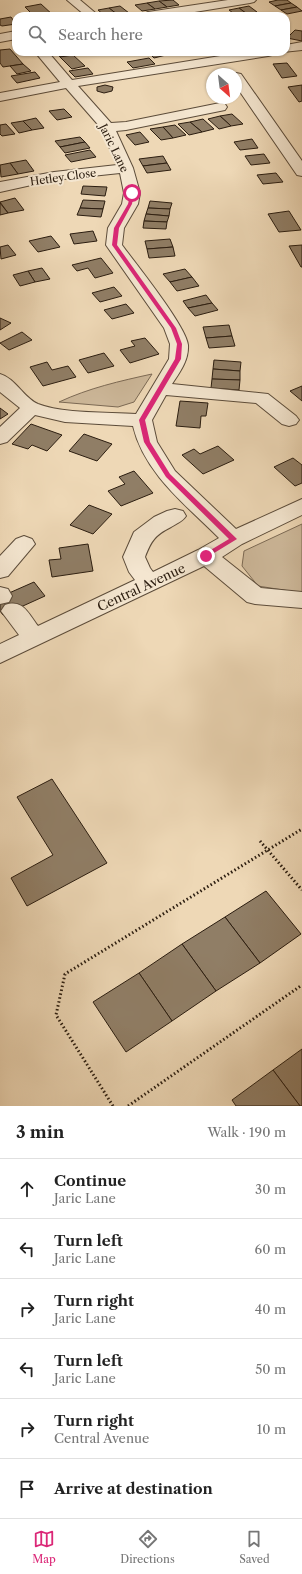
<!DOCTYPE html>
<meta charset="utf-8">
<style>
:root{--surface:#fff;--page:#f2f2f2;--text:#222;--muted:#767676;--line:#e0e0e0;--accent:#db2777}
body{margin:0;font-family:"Libre Caslon Text",serif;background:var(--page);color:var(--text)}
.compass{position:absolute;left:206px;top:68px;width:36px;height:36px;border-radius:50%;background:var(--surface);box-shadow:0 1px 3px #0004;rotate:152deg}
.stop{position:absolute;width:12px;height:12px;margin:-9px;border:3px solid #db2777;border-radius:50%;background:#fff}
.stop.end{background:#db2777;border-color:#fff;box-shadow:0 1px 4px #0008}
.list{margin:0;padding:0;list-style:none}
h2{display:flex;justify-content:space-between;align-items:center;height:52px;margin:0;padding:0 16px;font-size:17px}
h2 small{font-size:13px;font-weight:400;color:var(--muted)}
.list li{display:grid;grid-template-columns:26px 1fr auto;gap:12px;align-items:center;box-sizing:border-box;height:60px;padding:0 16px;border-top:1px solid var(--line)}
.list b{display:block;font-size:15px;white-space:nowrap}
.list p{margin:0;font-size:13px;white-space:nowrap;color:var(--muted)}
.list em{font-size:13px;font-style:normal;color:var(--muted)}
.icon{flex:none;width:22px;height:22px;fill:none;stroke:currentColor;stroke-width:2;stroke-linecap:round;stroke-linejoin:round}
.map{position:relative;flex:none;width:302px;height:1106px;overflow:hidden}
.search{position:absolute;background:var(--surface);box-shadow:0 1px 3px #0004;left:12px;right:12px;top:12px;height:44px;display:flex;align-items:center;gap:10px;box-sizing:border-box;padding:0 14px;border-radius:12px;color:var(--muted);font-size:15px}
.sheet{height:412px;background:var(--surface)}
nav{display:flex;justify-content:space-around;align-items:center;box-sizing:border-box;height:56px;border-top:1px solid var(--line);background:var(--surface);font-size:11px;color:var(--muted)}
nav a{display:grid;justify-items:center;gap:2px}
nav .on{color:var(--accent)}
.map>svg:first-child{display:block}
.green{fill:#cdb89a;stroke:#7c6a55}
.building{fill:#907e66;stroke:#2b1d10}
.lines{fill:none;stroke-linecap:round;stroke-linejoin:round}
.minor-casing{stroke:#5c4c3a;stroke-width:2}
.path{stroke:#2b1d10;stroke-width:3;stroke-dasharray:1.5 2.5;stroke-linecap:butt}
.minor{fill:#f4e6d0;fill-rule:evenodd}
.route{fill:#db2777}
.labels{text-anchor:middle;stroke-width:4;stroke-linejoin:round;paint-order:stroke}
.far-street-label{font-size:11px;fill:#2b1d10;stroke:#f4e6d0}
.street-label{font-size:13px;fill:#2b1d10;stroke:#f4e6d0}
</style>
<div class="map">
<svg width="302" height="1106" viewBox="0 0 302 1106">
<rect width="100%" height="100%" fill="#eed8b6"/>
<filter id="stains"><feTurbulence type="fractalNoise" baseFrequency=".005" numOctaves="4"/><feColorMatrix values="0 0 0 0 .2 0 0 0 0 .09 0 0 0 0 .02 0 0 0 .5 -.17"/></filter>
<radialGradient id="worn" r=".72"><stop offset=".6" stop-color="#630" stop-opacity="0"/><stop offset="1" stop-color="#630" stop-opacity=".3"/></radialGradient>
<!-- green -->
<g class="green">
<path d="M 152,374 L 134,402 L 118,407 L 59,402 C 89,388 120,381 152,374 Z"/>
<polygon points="302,524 302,593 258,586 242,566 244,551"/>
</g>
<!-- building -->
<g class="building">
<polygon points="173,0 179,5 167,7 159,1"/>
<polygon points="278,0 287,0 291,3 275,6 269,2"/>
<polygon points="159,1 167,7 155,9 147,3"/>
<polygon points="147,3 155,9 142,11 135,5"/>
<polygon points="291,3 297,7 281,10 275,6"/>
<polygon points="41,4 54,16 34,16 25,7"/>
<polygon points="120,6 129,13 118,15 109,8"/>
<polygon points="249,6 257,12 247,14 239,8"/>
<polygon points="297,7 302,11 287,14 281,10"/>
<polygon points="109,8 118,15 105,16 98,10"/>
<polygon points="239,8 247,14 237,16 229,10"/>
<polygon points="11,17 16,24 2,26 0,25 0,19"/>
<polygon points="295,30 302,31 302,41 287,38"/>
<polygon points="10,49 23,64 3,67 0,63 0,50"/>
<polygon points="55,52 78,52 80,54 60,57"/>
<polygon points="148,52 162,52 166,55 154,58"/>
<polygon points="73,55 85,66 72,69 60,57"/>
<polygon points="149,58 155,64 133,68 127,62"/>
<polygon points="287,63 297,76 282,78 273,64"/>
<polygon points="23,64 31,71 17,74 10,66"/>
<polygon points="88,68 93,74 75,77 69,71"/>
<polygon points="35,72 40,78 17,83 11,76"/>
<polygon points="105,85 113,87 112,91 104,93 97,91 97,87"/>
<polygon points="302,85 302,101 299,102 288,87"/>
<polygon points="64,109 72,117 57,120 49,111"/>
<polygon points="232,114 243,124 231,126 220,116"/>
<polygon points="220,116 231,126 219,129 208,119"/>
<polygon points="36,118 44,128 32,130 23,121"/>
<polygon points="203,119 214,129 202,132 190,122"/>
<polygon points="23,121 32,130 19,133 11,123"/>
<polygon points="190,122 202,132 189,135 178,124"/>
<polygon points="6,124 15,134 2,136 0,134 0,125"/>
<polygon points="175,125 186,135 173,138 163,127"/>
<polygon points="163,127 173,138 161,140 150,129"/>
<polygon points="140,132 149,142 135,145 126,135"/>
<polygon points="80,137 85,142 60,147 55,141"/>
<polygon points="252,139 258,148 240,150 234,142"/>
<polygon points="85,142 90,148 65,153 60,147"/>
<polygon points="90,150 96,157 71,162 65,155"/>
<polygon points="264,154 270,163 251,165 245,156"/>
<polygon points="163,156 167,163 143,166 139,159"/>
<polygon points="26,160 34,171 18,174 10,163"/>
<polygon points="10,163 18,174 1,177 0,165"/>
<polygon points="167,163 171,170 147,173 143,166"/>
<polygon points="276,173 283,182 263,184 257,175"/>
<polygon points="83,186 107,187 105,196 81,194"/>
<polygon points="15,198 24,210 8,213 0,202"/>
<polygon points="83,200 105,201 103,209 80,208"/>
<polygon points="150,201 172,203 170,209 148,208"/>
<polygon points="0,203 8,213 0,215"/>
<polygon points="80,208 103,209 101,217 77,215"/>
<polygon points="148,208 170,209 169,216 146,214"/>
<polygon points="289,211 301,230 279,232 268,214"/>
<polygon points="146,214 169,216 167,222 144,221"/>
<polygon points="144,221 167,222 166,229 143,228"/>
<polygon points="93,231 97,241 74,244 70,234"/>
<polygon points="51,236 60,247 38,252 29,241"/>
<polygon points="170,239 173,247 147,249 145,241"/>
<polygon points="8,245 16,255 1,259 0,247"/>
<polygon points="302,245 302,267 301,267 289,246"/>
<polygon points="173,247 175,256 149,258 147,249"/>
<polygon points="101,258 113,273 95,278 88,268 77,271 72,265"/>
<polygon points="42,268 50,279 35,282 28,271"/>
<polygon points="185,269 192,277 170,282 163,274"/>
<polygon points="28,271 35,282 20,286 13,275"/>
<polygon points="192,277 199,286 177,291 170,282"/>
<polygon points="114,287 122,296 100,302 92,293"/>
<polygon points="206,295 212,303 188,308 183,301"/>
<polygon points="212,303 218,310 195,316 188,308"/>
<polygon points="126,304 134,313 112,319 104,310"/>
<polygon points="0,318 11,323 0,330"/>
<polygon points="229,325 232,336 206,338 203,327"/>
<polygon points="22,332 32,340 9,350 0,343"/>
<polygon points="232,336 235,346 209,348 206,338"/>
<polygon points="145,338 159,354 130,363 120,350 135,346 131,341"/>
<polygon points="104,353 114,366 88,373 79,360"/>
<polygon points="214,360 241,362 240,371 213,369"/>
<polygon points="47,362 52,370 68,366 76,377 43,386 30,367"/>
<polygon points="213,369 240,371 240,380 212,379"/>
<polygon points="212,379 240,380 239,390 211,388"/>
<polygon points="302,386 302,401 290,391"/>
<polygon points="180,401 208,403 206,416 201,416 200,428 176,426"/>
<polygon points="0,408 8,414 0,419"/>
<polygon points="31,424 62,435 47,451 32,445 28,449 12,444"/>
<polygon points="84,434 112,444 97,461 69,451"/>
<polygon points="218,446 234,460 203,474 182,455 194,449 200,454"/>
<polygon points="293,458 302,465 302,483 295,486 274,467"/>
<polygon points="134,471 153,493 121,506 108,491 125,484 119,477"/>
<polygon points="89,505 112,514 93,534 70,525"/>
<polygon points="88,544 93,571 52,577 49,560 61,559 59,548"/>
<polygon points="34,582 45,596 3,615 0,611 0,597"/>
<polygon points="52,779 107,863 27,906 11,878 53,855 17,797"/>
<polygon points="266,891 301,934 260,963 225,917"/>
<polygon points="225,917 260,963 216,991 182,944"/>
<polygon points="182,944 216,991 172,1021 139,973"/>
<polygon points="139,973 172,1021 126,1052 93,1002"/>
<polygon points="302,1049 302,1106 300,1106 273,1070"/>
<polygon points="273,1070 300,1106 236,1106 232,1100"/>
</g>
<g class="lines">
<!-- minor casing -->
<g class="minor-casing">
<g id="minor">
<polygon points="67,0 80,0 99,16 86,16"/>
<polygon points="228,0 256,0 254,2 250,3 170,16 142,16 144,14 148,12"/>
<polygon points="16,31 16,39 0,42 0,34"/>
<polygon points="302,42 302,50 283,52 286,52 286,45"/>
<path d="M 35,52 L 48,52 L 72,80 L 245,52 L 274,52 L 272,55 L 268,56 L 78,86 L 111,123 L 126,122 L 220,103 L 225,104 L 227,107 L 225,110 L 220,111 L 126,130 L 116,131 L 133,168 L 140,193 L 138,204 L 124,228 L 122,245 C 136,264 186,326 188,345 C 189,360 180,372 172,384 L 268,394 L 296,416 L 299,420 L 296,424 L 289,426 L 282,424 L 256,403 L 166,395 L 152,420 L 157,442 L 175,471 L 236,529 L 302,499 L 302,515 L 242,544 L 222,557 L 261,588 L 302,592 L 302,608 L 255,604 L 247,602 L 204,566 L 0,663 L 0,644 L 19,635 L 1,611 L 5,605 C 23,599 28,613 38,626 L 135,580 L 129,572 L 123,557 L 134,532 L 154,517 L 167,511 L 175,509 L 183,511 L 186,516 C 182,522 177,523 171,527 C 155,535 151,541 145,557 L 150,568 L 153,572 L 198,550 L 219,538 C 186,505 144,473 133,426 L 65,422 L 35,415 L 7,442 L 0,444 L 0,427 L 20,408 L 0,392 L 0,374 C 15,378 24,398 38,404 C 64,414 108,412 136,414 L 169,359 L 170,344 L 164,328 L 106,245 L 108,228 L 122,204 L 124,193 L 120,173 L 54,180 L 0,192 L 0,182 L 54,172 L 117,165 L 101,128 L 66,88 L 0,101 L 0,93 L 60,82 Z"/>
<polygon points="236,73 241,74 302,161 302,176 297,175 236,86 236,74 232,74"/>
<polygon points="24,536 32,539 35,544 8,576 0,578 0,556 16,539"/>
<polygon points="0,587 8,589 12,596 9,602 0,604"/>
</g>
</g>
<!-- path -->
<g class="path">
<polyline points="260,841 302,890"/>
<polyline points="113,1106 56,1015 65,974 302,829"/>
<polyline points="128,1106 302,985"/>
</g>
<!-- minor -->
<use href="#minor" class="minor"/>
</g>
<!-- route -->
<polygon class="route" points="131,192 134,193 132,204 119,228 117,245 176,328 182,344 181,359 145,420 150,442 170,474 237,539 206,558 204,557 204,554 229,539 166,477 144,442 139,420 175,359 177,344 171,328 112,245 114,228 128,204"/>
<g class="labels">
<!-- far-street labels -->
<g class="far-street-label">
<text transform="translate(114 148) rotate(64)" y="4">Jaric Lane</text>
<text transform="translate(63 177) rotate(-8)" y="4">Hetley Close</text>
</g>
<!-- street labels -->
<g class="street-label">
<text transform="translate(141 587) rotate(-25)" y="5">Central Avenue</text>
</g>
</g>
<rect width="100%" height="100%" filter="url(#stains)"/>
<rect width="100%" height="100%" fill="url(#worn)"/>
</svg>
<svg class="compass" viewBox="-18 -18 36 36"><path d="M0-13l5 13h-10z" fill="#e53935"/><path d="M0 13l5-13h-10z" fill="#767676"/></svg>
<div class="stop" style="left:132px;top:193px"></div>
<div class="stop end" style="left:206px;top:556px"></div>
<div class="search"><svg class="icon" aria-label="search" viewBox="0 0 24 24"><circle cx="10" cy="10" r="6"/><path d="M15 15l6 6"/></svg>Search here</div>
</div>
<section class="sheet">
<h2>3 min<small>Walk · 190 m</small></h2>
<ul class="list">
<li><svg class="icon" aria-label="ahead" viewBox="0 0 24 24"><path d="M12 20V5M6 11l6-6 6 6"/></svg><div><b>Continue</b><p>Jaric Lane</p></div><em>30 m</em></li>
<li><svg class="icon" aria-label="left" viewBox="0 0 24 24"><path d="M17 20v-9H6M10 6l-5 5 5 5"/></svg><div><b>Turn left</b><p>Jaric Lane</p></div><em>60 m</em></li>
<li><svg class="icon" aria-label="right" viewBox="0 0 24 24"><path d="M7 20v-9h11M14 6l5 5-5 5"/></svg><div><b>Turn right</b><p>Jaric Lane</p></div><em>40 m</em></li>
<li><svg class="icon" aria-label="left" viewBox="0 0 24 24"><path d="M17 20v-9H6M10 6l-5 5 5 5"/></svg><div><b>Turn left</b><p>Jaric Lane</p></div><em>50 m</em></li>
<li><svg class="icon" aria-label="right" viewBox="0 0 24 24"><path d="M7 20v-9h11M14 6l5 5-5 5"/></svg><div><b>Turn right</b><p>Central Avenue</p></div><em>10 m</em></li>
<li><svg class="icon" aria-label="arrive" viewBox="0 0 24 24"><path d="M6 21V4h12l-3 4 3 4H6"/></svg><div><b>Arrive at destination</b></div></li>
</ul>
</section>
<nav>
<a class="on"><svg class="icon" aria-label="map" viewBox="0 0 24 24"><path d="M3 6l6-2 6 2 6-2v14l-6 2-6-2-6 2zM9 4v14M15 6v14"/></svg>Map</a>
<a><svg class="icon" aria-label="directions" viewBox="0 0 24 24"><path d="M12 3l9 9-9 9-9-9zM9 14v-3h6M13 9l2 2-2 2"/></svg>Directions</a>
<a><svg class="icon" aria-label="saved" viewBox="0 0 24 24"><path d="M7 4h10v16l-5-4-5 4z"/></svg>Saved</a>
</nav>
